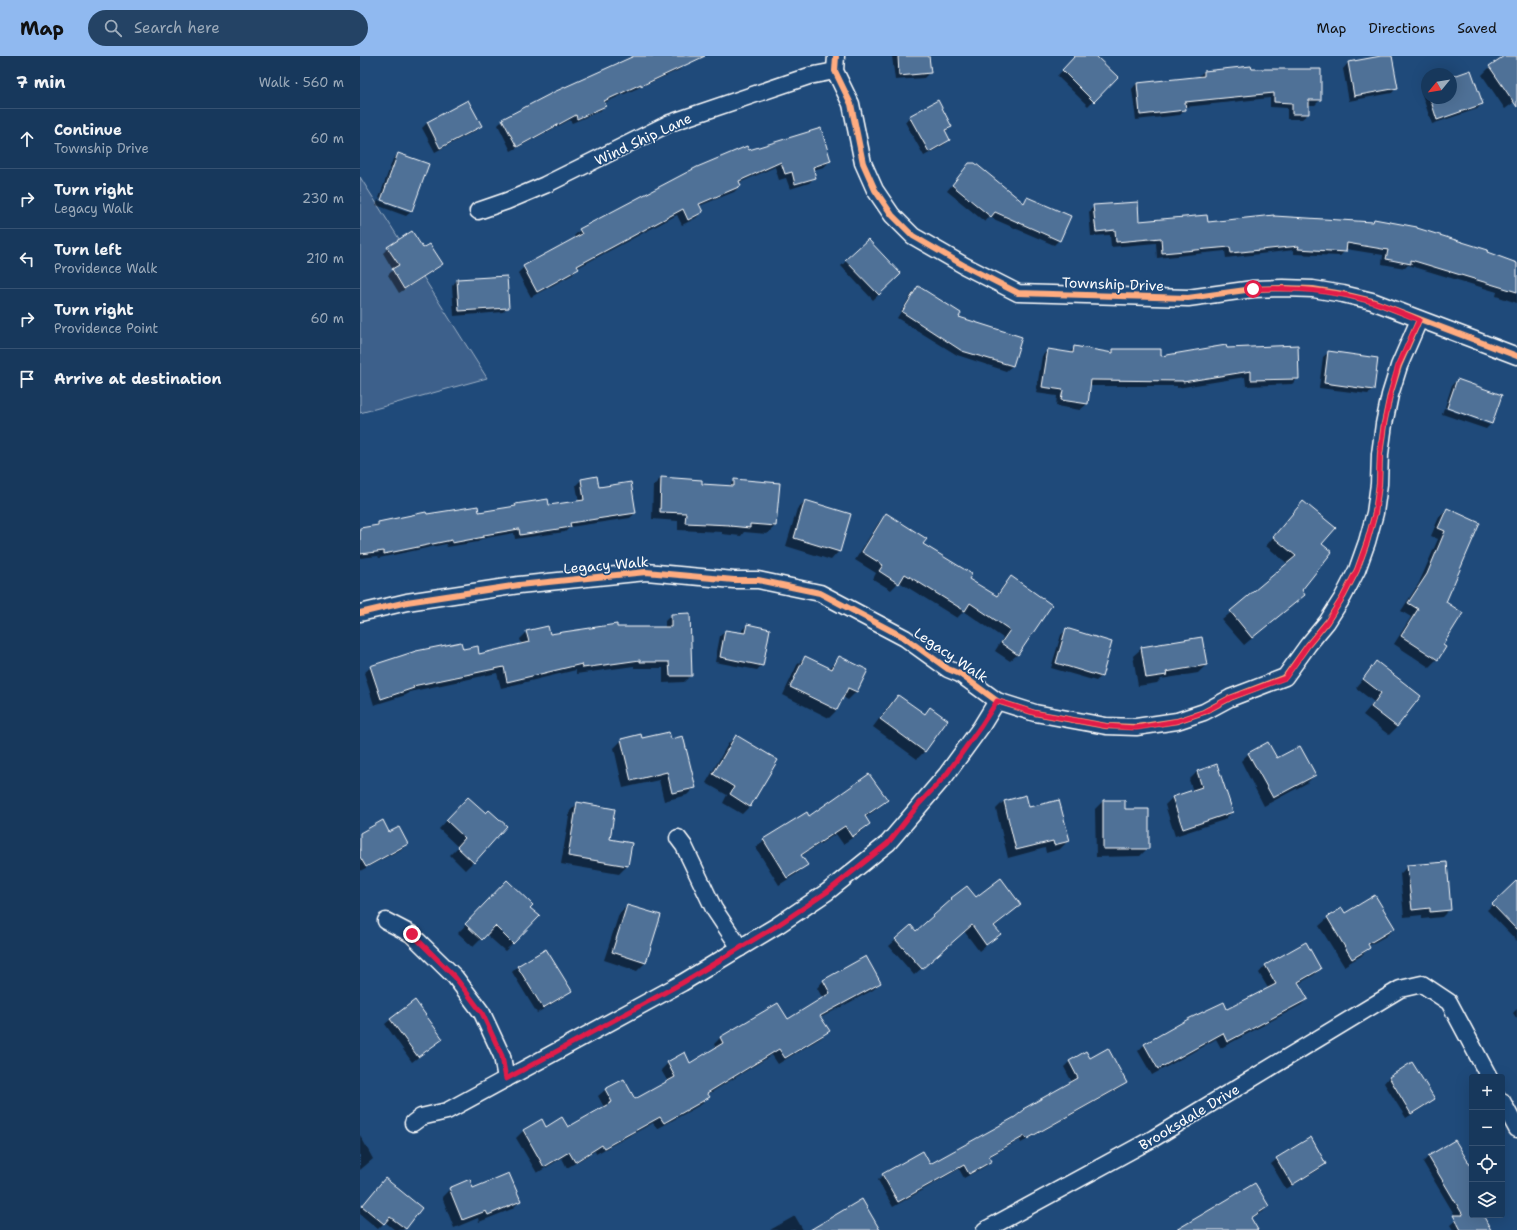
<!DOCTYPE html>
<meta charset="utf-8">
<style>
:root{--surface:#17385c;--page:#244365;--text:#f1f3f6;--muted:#9eacbb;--line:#365272;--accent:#90b9f0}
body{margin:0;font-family:"Shantell Sans",sans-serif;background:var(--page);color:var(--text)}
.controls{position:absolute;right:12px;bottom:12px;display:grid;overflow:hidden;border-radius:4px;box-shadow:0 4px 16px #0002}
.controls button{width:36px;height:36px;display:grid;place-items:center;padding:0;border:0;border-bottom:1px solid var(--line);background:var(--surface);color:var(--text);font:20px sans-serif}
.compass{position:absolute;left:1061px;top:12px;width:36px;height:36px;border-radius:50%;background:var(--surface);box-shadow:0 4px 16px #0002;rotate:240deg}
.stop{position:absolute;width:12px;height:12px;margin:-9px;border:3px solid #e11d48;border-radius:50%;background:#fff}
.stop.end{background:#e11d48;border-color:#fff;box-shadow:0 1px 4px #0008}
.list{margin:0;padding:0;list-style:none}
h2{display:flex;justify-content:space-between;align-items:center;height:52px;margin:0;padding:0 16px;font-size:17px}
h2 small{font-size:13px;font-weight:400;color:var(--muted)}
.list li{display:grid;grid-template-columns:26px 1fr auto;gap:12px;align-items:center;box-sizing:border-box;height:60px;padding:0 16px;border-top:1px solid var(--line)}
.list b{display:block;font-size:15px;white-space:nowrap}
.list p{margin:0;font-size:13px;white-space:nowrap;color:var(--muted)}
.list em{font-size:13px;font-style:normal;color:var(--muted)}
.icon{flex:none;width:22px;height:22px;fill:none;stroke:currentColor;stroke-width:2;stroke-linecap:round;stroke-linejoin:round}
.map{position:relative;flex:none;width:1157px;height:1174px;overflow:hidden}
header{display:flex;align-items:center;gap:24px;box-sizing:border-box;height:56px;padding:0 20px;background:var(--accent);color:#111}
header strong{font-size:19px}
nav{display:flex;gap:22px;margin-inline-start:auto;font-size:14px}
.search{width:280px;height:36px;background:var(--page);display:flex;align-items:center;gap:10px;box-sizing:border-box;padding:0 14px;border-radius:22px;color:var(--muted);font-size:15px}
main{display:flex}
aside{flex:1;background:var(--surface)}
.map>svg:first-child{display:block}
.green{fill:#3c618b;stroke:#9eb0c5}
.shadow{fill:#0007}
.building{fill:#507197;stroke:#fff}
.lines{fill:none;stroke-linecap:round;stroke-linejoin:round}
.street-casing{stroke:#fff;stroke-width:19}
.street{stroke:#1f4a7a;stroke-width:16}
.cycleway-casing{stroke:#1f4a7a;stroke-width:8}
.cycleway{stroke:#ffac80;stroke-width:6}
.route{stroke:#e11d48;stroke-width:5}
.labels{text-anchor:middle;stroke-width:3.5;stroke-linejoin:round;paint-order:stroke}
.street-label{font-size:14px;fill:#fff;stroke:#1f4a7a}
</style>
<header>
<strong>Map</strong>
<div class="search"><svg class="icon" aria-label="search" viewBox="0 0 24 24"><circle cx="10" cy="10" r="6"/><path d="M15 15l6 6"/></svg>Search here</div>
<nav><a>Map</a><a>Directions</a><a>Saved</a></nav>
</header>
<main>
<aside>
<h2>7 min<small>Walk · 560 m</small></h2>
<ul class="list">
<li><svg class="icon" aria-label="ahead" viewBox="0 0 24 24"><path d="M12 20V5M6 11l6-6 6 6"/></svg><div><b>Continue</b><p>Township Drive</p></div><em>60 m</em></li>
<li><svg class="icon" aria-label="right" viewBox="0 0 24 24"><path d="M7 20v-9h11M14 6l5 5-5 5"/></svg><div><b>Turn right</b><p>Legacy Walk</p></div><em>230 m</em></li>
<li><svg class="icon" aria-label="left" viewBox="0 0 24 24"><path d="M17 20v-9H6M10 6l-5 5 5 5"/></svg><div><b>Turn left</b><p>Providence Walk</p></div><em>210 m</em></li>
<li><svg class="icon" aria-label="right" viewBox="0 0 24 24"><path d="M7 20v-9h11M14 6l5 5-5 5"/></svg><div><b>Turn right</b><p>Providence Point</p></div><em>60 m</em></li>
<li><svg class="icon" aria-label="arrive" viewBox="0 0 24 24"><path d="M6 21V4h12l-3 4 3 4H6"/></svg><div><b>Arrive at destination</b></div></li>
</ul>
</aside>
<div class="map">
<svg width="1157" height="1174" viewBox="0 0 1157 1174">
<rect width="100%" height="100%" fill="#1f4a7a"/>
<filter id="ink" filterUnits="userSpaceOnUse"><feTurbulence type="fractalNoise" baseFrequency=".025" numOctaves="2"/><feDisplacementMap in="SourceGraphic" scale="8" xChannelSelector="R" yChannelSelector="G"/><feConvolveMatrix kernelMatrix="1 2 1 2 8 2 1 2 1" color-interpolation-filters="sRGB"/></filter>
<g filter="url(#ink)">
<!-- green -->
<polygon class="green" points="0,121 127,322 0,357"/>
<!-- shadow -->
<g class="shadow">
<polygon points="274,0 320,0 324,9 319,14 244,47 245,50 240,55 212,67 210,64 151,95 138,69 143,64"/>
<polygon points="532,0 568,0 569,17 564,22 535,24"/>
<polygon points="717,0 735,0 756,21 728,50 697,20"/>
<polygon points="1026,0 1031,0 1037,31 1032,37 989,45 983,13 988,7"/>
<polygon points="1146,0 1157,1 1157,44 1145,53 1122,19 1130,11"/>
<polygon points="890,11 891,14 960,44 955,49 948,49 948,58 942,63 927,63 927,52 910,51 910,42 825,51 825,54 820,59 776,64 772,33 777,27 838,21 844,15"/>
<polygon points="1091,22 1122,48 1117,53 1072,68 1061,36 1067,30 1067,42 1091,42"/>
<polygon points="108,46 121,70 115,75 75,96 62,72 67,67"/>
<polygon points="550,60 591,71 585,76 589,84 584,89 564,100 545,66"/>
<polygon points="388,96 470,105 464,111 453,114 455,121 449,127 430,133 426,122 419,124 415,111 379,127 380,130 374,136 339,150 342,156 336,162 322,169 317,159 217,212 218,213 212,219 171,241 158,217 164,211 216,183 214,180 220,174"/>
<polygon points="38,98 52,155 46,160 16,149 18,144 50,156 50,153 19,142 33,103"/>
<polygon points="604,114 663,147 667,142 699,184 694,189 629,161 625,166 587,135"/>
<polygon points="734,150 778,166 1012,166 1014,164 1126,197 1157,208 1157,247 1136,240 1137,236 1048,209 1045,212 1022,208 1023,199 986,193 985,195 980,200 934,198 934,194 866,202 865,195 797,202 796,187 751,191 750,179 731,180 729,156"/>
<polygon points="508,184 540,218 513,244 481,210"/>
<polygon points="28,192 82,208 76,213 39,237 28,219 33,214 23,197"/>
<polygon points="97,224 148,251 143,256 94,260 92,230"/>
<polygon points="558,231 597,262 661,281 652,310 646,315 597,299 537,262 553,236"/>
<polygon points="715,291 750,297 753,294 800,301 866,293 938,322 932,328 886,330 885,321 817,332 817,330 729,330 727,348 720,354 696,350 697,340 676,337 682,300 688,294 709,297"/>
<polygon points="969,296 1013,333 1008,338 959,332 963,301"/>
<polygon points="1097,324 1141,339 1131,368 1126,373 1082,358 1084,352 1130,369 1130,366 1085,351 1092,329"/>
<polygon points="301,422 341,429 368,431 375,424 419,428 415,470 407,478 384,476 381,480 362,478 362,476 318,474 318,465 292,463 293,430"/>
<polygon points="221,424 238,432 275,457 270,462 210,471 205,476 155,483 154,477 121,483 118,486 87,491 86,488 19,502 18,500 0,502 0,473 15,470 18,467 66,460 118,457 153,451 156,448 188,450 219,446 216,429"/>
<polygon points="445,445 479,495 471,504 426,490 437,453"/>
<polygon points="1087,453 1085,546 1081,589 1077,603 1069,611 1034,588 1051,561 1041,555 1059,527 1078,483 1071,480 1079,461"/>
<polygon points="935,454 961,488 940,534 944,539 884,589 862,564 928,508 906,490"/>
<polygon points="526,459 562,489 607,523 636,540 644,529 651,521 658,598 650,605 635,595 643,582 604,555 597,562 539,526 531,534 513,523 516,517 495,504 519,466"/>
<polygon points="311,559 331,619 324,626 303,627 303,612 274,612 274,610 216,618 216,614 141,632 137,617 49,636 46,639 14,649 4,617 11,611 102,594 119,599 162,589 160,583 167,576 189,579 256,572 305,572 305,565"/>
<polygon points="387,569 402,609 397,614 355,606 360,580 365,575 382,578 382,574"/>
<polygon points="706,574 742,620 736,625 691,612 701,579"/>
<polygon points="782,592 846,609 838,617 801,623 797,627 778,630 773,600"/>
<polygon points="445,601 469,613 479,601 506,614 496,636 488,644 483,641 477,654 469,662 423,639 437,609"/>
<polygon points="1016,607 1037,671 1029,679 1003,659 1014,646 996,632"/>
<polygon points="538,640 564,659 570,652 565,695 557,703 513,671 530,648"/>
<polygon points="376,680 390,750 382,758 363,747 367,739 346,727 368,688"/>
<polygon points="281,683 310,684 335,731 327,739 304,745 299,724 263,732 254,692 262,684"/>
<polygon points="889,697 917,704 955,719 947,727 904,750 881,705"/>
<polygon points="856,709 872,756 864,764 815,780 805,749 813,741 833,735 829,724 837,716"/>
<polygon points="526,744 518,752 505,762 509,768 501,776 483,788 476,778 441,800 446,809 438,817 419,829 396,792 404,784 449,762"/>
<polygon points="644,745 669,753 708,785 700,793 686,797 685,792 648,802 636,753"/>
<polygon points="743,745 764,754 788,792 780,800 736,801 735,753"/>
<polygon points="218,747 267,810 259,818 201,808 210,755"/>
<polygon points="100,750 113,806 105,814 90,799 98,791 79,773"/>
<polygon points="0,778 29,778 47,788 42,793 0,815"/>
<polygon points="1048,810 1090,853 1082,861 1062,863 1062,859 1044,861 1040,818"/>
<polygon points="1154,828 1157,831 1157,885 1127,854"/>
<polygon points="607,831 616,843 660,849 634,871 639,878 619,895 604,875 554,919 529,890 551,870 556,876 585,850 585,849 591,843"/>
<polygon points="139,834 169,852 153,887 145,895 126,878 113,891 98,877"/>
<polygon points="267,850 285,907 277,915 244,904 259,858"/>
<polygon points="985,858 1034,872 1026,880 1008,890 1009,892 1001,900 984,910 959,870 968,862"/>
<polygon points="945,887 960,913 954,919 938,928 947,943 941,949 861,992 856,983 792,1019 778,995 784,989 866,954 908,932 899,917 905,910"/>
<polygon points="186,894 210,934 205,940 177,957 152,916 157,911"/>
<polygon points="463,925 520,927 513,934 460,962 468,975 461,982 418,1008 412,999 347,1039 348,1041 342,1048 297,1073 293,1067 236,1098 235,1095 207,1112 202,1102 177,1117 156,1082 163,1075 181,1064 186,1072 208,1072 244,1051 238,1040 245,1034 263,1024 274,1044 308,1026 301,1014 308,1007 330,1008 356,992 354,988 360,982 427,965 463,943 457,932"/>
<polygon points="1157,953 1157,963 1153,957"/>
<polygon points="31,963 82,983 52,1006 25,968"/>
<polygon points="726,997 729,1004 766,1027 760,1032 661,1087 660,1084 629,1101 631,1105 626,1110 604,1122 599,1113 533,1151 518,1124 523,1119 569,1109 655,1061 664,1054 712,1026 704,1011 709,1006"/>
<polygon points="1052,1007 1074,1043 1068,1048 1046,1062 1024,1027 1029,1021"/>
<polygon points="0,1079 13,1103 0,1114"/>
<polygon points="1068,1101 1112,1114 1112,1159 1122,1159 1130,1174 1093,1174 1090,1169 1097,1163 1063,1106"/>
<polygon points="917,1103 965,1108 960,1113 926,1133 911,1108"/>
<polygon points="20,1128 61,1153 43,1174 35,1174 25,1166 18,1173 0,1158 0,1153"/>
<polygon points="90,1133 112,1133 160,1145 152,1153 119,1166 118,1162 94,1172 82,1141"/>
<polygon points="908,1150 903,1156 890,1163 894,1174 818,1174"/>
<polygon points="435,1160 443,1174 410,1174"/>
</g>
<!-- building -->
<g class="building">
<polygon points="274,0 345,0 281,30 281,28 244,45 246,50 217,63 216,59 157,91 142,63 194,36"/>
<polygon points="538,0 569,0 571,17 539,20"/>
<polygon points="715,0 736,0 758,21 734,46 702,14"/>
<polygon points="1021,0 1032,0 1038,32 994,40 988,6"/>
<polygon points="1144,0 1157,0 1157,51 1129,10"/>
<polygon points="891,10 892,13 961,13 961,44 949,44 949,58 932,58 932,47 914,46 914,37 825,46 826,54 780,59 777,27 844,20 844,15"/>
<polygon points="1111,14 1123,48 1077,64 1070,42 1091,42 1091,21"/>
<polygon points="108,44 122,70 80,92 67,66"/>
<polygon points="578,44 592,71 585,74 590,84 569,96 549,60"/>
<polygon points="461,72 471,105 453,111 456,122 435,128 432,116 425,118 421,106 379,125 381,130 339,148 343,156 328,164 323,153 217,210 219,213 177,236 163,210 222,178 219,173 337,111 387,90 389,94"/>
<polygon points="38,97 69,108 52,155 21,144"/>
<polygon points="609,107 615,107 664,147 667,141 711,160 700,185 635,156 631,161 592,129"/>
<polygon points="778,146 779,165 847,159 848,166 914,159 914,160 1013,166 1014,163 1057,171 1057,172 1128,194 1127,196 1157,207 1157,236 1051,204 1051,208 1026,203 1028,194 987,187 986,196 938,193 939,190 871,197 870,191 802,197 801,182 756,186 755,174 736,176 733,149"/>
<polygon points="52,175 63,192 70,188 83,208 44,233 32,213 39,209 27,191"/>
<polygon points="508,183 541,218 519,239 485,204"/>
<polygon points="147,220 149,252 99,255 97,223"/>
<polygon points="558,230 601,257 599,261 662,281 653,310 602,295 542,256"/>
<polygon points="866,289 867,292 938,289 939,323 891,324 891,315 823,326 823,325 731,324 728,348 701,344 703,334 682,331 688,293 713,297 714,290 753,297 753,293 801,293 801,300"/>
<polygon points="968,295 1018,302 1014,334 964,327"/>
<polygon points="1097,323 1142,339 1132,368 1087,352"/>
<polygon points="237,420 239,431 271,426 276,457 210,467 211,471 160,479 159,473 124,479 124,481 92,487 92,484 24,498 24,495 0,498 0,472 18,469 18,466 66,456 67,458 118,450 119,456 156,450 155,448 188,443 189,449 224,444 221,423"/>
<polygon points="301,421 342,424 342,428 374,430 374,423 420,427 416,470 390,468 390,472 370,470 370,469 325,467 326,457 300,456"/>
<polygon points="445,444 491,458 480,496 434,482"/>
<polygon points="943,445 976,472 962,488 972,496 942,534 945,539 892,582 870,555 936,500 913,481"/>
<polygon points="1087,452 1120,467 1086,546 1103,557 1083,589 1086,591 1078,604 1041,580 1058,553 1048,547 1067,518 1085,475 1078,472"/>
<polygon points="526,457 567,483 563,488 612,518 609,523 637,540 651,520 692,549 658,599 641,587 650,574 610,547 605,555 545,518 539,528 519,515 523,509 502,496"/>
<polygon points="330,557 332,620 310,620 309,606 280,606 280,604 223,612 222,608 147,626 144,611 53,630 54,632 21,643 10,610 56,595 101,586 103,593 118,590 119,598 169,586 166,575 188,570 190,578 257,568 257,571 311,571 311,558"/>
<polygon points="387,568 410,573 403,610 360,601 365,574 385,577"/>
<polygon points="706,572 752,586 742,621 696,607"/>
<polygon points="842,581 847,609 806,616 807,619 786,622 781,591"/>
<polygon points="445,600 472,613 479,600 508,614 497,636 488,632 477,654 430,631"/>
<polygon points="1016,605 1061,640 1037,671 1011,651 1021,637 1003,623"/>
<polygon points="538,639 565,658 570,651 588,664 565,696 520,663"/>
<polygon points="309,676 311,683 323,680 336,732 312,737 307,716 271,725 261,683 281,678 282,682"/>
<polygon points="376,679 418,704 390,751 370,738 374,731 353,718"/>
<polygon points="908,686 917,702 940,690 956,719 913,742 888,697"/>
<polygon points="857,708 873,756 823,773 812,741 842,731 837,715"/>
<polygon points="509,718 528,744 505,760 510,768 492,781 485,770 441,799 448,809 427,822 403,783 447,756 449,760"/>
<polygon points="666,739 669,751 699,744 710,785 694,789 693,785 656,794 644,745"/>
<polygon points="108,741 126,757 129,754 147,770 114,807 97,791 105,782 86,764"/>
<polygon points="743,744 765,744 765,753 789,753 789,793 743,793"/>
<polygon points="217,746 255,753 250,783 272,787 268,810 208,800"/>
<polygon points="23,764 29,776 39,771 48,788 6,811 0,801 0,777"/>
<polygon points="1087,806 1091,854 1070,856 1070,852 1052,854 1047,809"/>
<polygon points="641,822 661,849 634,870 641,878 626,889 612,869 562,913 535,883 551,869 556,875 592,843 591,842 607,830 616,841"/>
<polygon points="147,824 173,849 170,852 180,860 153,888 135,870 122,884 105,868"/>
<polygon points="1157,824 1157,874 1132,848"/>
<polygon points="1015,839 1035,872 1008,888 1010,892 992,903 967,861 982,852 985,857"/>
<polygon points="267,849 301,859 286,907 252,896"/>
<polygon points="946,886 961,913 938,926 948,943 867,986 863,977 798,1013 784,988 830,962 864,946 867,953 916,928 905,909"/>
<polygon points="186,893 212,935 183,952 157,910"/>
<polygon points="506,900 521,927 460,960 470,975 425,1002 419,993 347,1037 350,1041 304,1067 300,1061 244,1092 242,1089 215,1106 209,1096 184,1111 163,1074 182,1063 186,1071 202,1061 208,1071 252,1046 245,1033 264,1023 275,1043 315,1021 307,1006 325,996 330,1007 363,987 360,981 418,947 428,963 470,937 463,924"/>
<polygon points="55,944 83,983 58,1001 30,963"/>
<polygon points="748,992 767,1027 667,1083 665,1080 629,1100 632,1105 609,1118 604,1109 538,1146 522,1118 563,1095 570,1108 655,1061 664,1054 663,1053 718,1022 709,1005 726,995 730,1002"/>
<polygon points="1052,1006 1075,1043 1051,1058 1029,1021"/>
<polygon points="951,1081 966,1108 932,1129 916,1102"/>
<polygon points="1095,1084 1112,1112 1112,1159 1123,1159 1131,1174 1101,1174 1093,1159 1103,1159 1068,1100"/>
<polygon points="149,1117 161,1145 128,1159 126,1155 102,1164 89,1132 110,1123 113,1132"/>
<polygon points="25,1122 62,1152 46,1173 30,1161 24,1168 2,1150"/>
<polygon points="895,1127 909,1150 891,1162 898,1174 816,1174"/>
<polygon points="502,1143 520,1174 450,1174"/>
</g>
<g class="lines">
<!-- street casing -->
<g class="street-casing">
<g id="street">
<polyline points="476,0 475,15 491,48 503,107 515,134 532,159 553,180 605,210 658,237 828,242 893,233 923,232 953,233 983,238 1012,245 1157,300"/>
<polyline points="118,155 147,145 185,129 310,67 449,20 475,15"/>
<polyline points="0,557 47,546 159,529 286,516 374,524 398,524 460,537 545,582 588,613 600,618 637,645 675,657 746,670 776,671 817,665 844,656 870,642 925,621 948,589 967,566 983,541 997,514 1007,486 1015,457 1019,428 1020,398 1024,368 1030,339 1039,310 1059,264"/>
<polyline points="318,782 324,790 354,853 380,892"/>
<polyline points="26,865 51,878 95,921 122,957 142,1000 146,1023"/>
<polyline points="1142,1045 1157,1073"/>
<polyline points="53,1067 61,1061 87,1055 322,927 418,869 467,836 528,787 586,719 621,671 637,645"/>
<polyline points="625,1174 794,1082 1040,933 1062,928 1089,946 1129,1021"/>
</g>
</g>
<!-- street -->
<use href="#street" class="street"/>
<!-- cycleway casing -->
<g class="cycleway-casing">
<g id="cycleway">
<polyline points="476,0 475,15 491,48 503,107 515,134 532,159 553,180 605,210 658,237 828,242 893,233 923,232 953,233 983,238 1012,245 1157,300"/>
<polyline points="0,557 47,546 159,529 286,516 374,524 398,524 460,537 545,582 588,613 600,618 637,645 675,657 746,670 776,671 817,665 844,656 870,642 925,621 948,589 967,566 983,541 997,514 1007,486 1015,457 1019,428 1020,398 1024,368 1030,339 1039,310 1059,264"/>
</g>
</g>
<!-- cycleway -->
<use href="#cycleway" class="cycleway"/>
</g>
</g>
<g class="lines" filter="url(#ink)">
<!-- route -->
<path class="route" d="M 52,878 L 95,921 L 122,957 L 142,1000 L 146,1023 L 322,927 L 418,869 L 467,836 L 528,787 L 559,748 L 586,719 L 621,670 L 637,645 L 675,657 L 746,670 L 776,672 L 817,665 L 844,656 L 870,642 L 925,622 L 948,589 L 967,566 L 983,541 L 997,514 L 1007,486 L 1015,457 L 1019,428 L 1020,398 L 1024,368 L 1030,339 L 1038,310 L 1059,264 C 1043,257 1027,250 1010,245 C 971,234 933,231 893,233"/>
</g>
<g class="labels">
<!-- street labels -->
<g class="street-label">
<text transform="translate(283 83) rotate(-25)" y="5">Wind Ship Lane</text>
<text transform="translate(753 228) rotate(2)" y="5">Township Drive</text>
<text transform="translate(246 509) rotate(-5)" y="5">Legacy Walk</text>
<text transform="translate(591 599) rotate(34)" y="5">Legacy Walk</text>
<text transform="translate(829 1061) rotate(-31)" y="5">Brooksdale Drive</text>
</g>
</g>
</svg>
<div class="controls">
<button>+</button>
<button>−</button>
<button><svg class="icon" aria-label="locate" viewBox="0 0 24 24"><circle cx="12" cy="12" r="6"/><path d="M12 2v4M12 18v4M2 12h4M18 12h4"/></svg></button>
<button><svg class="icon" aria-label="layers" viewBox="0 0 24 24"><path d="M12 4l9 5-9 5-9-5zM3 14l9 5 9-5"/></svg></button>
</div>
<svg class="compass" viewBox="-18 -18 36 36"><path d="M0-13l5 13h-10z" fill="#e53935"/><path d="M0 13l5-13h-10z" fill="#9eacbb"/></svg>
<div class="stop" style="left:893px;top:233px"></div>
<div class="stop end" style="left:52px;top:878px"></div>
</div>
</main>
